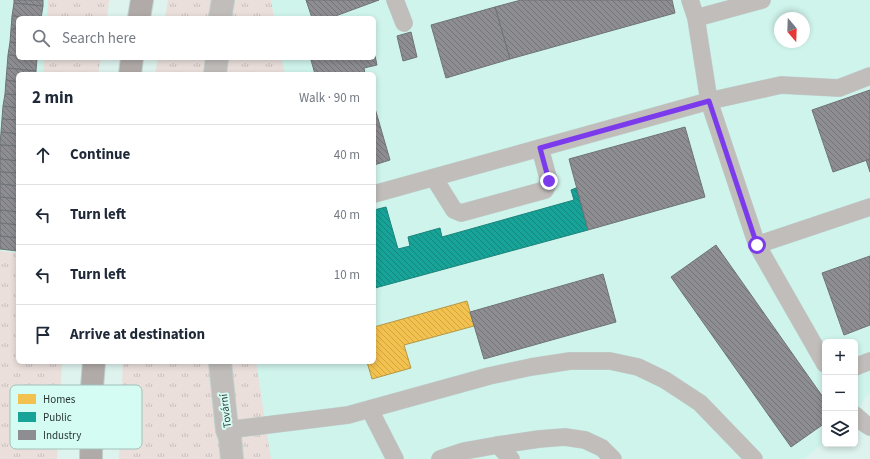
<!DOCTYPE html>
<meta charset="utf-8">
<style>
:root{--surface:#fff;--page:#f2f2f3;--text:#1f2937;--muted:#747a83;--line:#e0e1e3}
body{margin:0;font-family:"Source Sans 3",sans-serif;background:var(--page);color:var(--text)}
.controls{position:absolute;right:12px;bottom:12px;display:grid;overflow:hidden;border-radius:6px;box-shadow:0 2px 6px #0003}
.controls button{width:36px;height:36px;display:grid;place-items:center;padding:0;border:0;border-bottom:1px solid var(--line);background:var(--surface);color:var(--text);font:20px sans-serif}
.compass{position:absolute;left:774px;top:12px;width:36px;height:36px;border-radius:50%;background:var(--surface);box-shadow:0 2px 6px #0003;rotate:161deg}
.stop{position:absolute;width:12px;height:12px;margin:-9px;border:3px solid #7c3aed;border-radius:50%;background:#fff}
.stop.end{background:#7c3aed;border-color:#fff;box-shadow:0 1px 4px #0008}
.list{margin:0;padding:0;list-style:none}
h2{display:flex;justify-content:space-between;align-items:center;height:52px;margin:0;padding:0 16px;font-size:17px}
h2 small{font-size:13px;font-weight:400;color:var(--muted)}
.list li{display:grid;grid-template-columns:26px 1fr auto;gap:12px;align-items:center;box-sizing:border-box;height:60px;padding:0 16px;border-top:1px solid var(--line)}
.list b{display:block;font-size:15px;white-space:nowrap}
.list em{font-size:13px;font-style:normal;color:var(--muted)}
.icon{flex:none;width:22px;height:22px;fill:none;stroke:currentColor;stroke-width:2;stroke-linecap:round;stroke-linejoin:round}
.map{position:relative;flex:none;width:870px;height:459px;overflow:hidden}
.search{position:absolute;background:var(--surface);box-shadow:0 2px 6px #0003;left:16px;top:16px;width:360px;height:44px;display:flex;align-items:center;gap:10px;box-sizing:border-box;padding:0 14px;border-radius:6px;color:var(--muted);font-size:15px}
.panel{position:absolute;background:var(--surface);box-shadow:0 2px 6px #0003;left:16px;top:72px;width:360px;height:292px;border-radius:6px}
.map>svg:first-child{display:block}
.built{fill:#cff4ec;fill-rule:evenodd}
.grass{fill:url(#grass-tufts)}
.homes{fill:url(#homes-back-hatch);stroke:#b59846}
.public{fill:url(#public-back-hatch);stroke:#1c837a}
.industry{fill:url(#industry-back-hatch);stroke:#6f7376}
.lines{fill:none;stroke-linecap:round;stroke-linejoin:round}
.lane-casing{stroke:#bfd0cc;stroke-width:18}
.street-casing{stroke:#bfd0cc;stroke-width:24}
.primary-casing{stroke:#bfd0cc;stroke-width:24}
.lane{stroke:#c0bdbb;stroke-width:17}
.street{stroke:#c0bdbb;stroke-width:22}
.primary{stroke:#b0aaa8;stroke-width:22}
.route{stroke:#7c3aed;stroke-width:5}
.labels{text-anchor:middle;stroke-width:4;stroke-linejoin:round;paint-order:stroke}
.street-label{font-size:11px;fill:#283734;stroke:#d5fcf3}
.key{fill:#d5fcf3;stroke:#a1c1ba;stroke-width:1}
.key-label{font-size:11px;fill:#283734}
</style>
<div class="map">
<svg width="870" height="459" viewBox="0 0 870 459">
<defs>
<pattern id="grass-tufts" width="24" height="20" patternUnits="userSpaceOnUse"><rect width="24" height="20" fill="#eadfdb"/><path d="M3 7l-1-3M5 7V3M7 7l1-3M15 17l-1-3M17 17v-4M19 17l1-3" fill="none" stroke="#c9c0bd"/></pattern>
<pattern id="homes-back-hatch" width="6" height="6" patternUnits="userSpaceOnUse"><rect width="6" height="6" fill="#f2c14e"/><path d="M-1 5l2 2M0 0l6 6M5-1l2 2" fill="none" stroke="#d0a645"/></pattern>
<pattern id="public-back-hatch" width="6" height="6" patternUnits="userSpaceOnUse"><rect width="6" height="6" fill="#17a398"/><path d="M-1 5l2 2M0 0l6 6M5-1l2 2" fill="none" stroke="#15867d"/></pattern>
<pattern id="industry-back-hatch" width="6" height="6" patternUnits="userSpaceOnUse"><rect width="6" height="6" fill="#8d8d92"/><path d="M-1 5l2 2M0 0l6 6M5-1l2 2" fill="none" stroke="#737478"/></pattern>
</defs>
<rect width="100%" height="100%" fill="#def3ee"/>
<!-- built -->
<g class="built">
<polygon points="0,0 48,0 47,18 18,18 18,58 44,58 43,74 18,74 18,253 0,251"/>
<path d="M 271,0 L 870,0 L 870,392 L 855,414 L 855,342 L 825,342 L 825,442 L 804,459 L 269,459 L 256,362 L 374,362 L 374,74 L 285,74 L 281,58 L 374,58 L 374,18 L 274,18 ZM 780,18 L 804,18 L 804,42 L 780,42 Z"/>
</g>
<!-- grass -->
<g class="grass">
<polygon points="48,0 109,0 107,18 47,18"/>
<polygon points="168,0 271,0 274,18 165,18"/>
<polygon points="44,58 101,58 98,74 43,74"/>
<polygon points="158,58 281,58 285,74 155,74"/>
<polygon points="0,251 18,253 18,362 62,362 57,459 0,459"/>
<polygon points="123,362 256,362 271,459 119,459"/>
</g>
<!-- homes -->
<polygon class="homes" points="467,301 474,326 404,345 411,368 372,379 367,362 374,362 374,327"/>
<!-- public -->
<polygon class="public" points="576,188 588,230 375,288 374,284 374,210 386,207 398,249 410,246 408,237 440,228 442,237 574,200 571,190"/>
<!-- industry -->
<g class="industry">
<polygon points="14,0 43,0 43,6 14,3"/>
<polygon points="306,0 379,0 330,18 312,18"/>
<polygon points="521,0 672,0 675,13 510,59 495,7"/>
<polygon points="14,3 43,6 41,18 12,16"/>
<polygon points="495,7 510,59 446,78 431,25"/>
<polygon points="12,16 36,18 18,18 18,29 11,29"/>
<polygon points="11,29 18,29 18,43 10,42"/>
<polygon points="411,32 417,57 403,61 397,36"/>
<polygon points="10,42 18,43 18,56 8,55"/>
<polygon points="374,51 377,65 364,68 365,74 315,74 311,60 317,58 374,58"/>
<polygon points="8,55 18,56 18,58 37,58 36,71 7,68"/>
<polygon points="7,68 36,71 36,74 18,74 18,82 6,80"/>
<polygon points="6,80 18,82 18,95 5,94"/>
<polygon points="870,90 870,159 833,172 812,110"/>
<polygon points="5,94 18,95 18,108 3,106"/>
<polygon points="374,105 390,160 374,165"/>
<polygon points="3,106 18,108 18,120 2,119"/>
<polygon points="2,119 18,120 18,134 1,132"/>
<polygon points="685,127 705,197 588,230 569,159"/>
<polygon points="1,132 18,134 18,146 0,145"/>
<polygon points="0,145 18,146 18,161 0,159"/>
<polygon points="0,159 18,161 18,173 0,172"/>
<polygon points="870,159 870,172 866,160"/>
<polygon points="0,172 18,173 18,186 0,184"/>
<polygon points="0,184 18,186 18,199 0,197"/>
<polygon points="0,197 18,199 18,212 0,210"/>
<polygon points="0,210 18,212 18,225 0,223"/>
<polygon points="0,223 18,225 18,238 0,236"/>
<polygon points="0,236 18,238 18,251 0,249"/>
<polygon points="716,245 825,400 825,423 791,447 671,277"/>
<polygon points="870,256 870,325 844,335 822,273"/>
<polygon points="603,274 616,322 484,359 470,312"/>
</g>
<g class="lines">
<!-- lane casing -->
<g class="lane-casing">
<g id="lane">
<polyline points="395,0 404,23"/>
<polyline points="690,0 696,18 709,101 757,245 825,364"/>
<polyline points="696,18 762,0"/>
<polyline points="434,178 454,210 461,213 545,190 549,181 540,148"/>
<polyline points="374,194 709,101 781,85 839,88 870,76"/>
<polyline points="757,245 870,207"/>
<polyline points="855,367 870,361"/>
<polyline points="370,410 395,459"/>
<polyline points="855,415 864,423 870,427"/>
<polyline points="227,430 348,415 489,376 531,367 570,361 610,361 638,367 665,380 700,403 754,459"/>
<polyline points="498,445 511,459"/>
<polyline points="440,459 464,451 498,445 539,439 565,437 585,440 602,448 613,459"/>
</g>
</g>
<!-- street casing -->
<g class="street-casing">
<g id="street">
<polyline points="220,18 223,0"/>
<polyline points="215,74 217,58"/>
<polyline points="220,362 227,430 230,438 232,459"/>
</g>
</g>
<!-- primary casing -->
<g class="primary-casing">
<g id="primary">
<polyline points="139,18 142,0"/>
<polyline points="130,74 132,58"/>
<polyline points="91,459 92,387 94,362"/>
</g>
</g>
<!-- lane -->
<use href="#lane" class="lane"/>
<!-- street -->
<use href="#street" class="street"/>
<!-- primary -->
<use href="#primary" class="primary"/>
</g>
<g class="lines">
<!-- route -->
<polyline class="route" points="549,181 540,148 709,101 757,245"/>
</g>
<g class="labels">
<!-- street labels -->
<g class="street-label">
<text transform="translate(225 411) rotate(-97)" y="4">Tovární</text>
</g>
</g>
<!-- legend -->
<rect x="10" y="385" width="132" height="64" rx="6" class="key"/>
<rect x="18" y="394" width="18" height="10" fill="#f2c14e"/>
<rect x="18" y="412" width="18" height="10" fill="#17a398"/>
<rect x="18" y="430" width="18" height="10" fill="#8d8d92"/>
<g class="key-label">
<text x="43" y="403">Homes</text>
<text x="43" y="421">Public</text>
<text x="43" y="439">Industry</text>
</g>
</svg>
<div class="controls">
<button>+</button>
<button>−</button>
<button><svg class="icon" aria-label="layers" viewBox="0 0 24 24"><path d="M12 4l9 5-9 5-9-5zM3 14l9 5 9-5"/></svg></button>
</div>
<svg class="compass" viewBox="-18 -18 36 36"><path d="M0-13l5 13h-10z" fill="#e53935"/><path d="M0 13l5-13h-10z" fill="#747a83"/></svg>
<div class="stop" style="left:757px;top:245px"></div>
<div class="stop end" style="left:549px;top:181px"></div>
<div class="search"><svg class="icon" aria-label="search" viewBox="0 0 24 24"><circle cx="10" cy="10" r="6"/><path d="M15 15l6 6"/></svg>Search here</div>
<section class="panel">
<h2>2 min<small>Walk · 90 m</small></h2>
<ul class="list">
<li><svg class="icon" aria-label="ahead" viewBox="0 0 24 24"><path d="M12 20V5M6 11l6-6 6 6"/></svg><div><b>Continue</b></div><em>40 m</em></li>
<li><svg class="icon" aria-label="left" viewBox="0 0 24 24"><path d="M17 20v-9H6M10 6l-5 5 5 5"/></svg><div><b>Turn left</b></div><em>40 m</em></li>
<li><svg class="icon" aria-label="left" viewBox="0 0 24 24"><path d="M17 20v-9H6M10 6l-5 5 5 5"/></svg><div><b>Turn left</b></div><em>10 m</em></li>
<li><svg class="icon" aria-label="arrive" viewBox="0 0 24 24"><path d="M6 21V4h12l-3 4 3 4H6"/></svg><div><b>Arrive at destination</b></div></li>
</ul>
</section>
</div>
